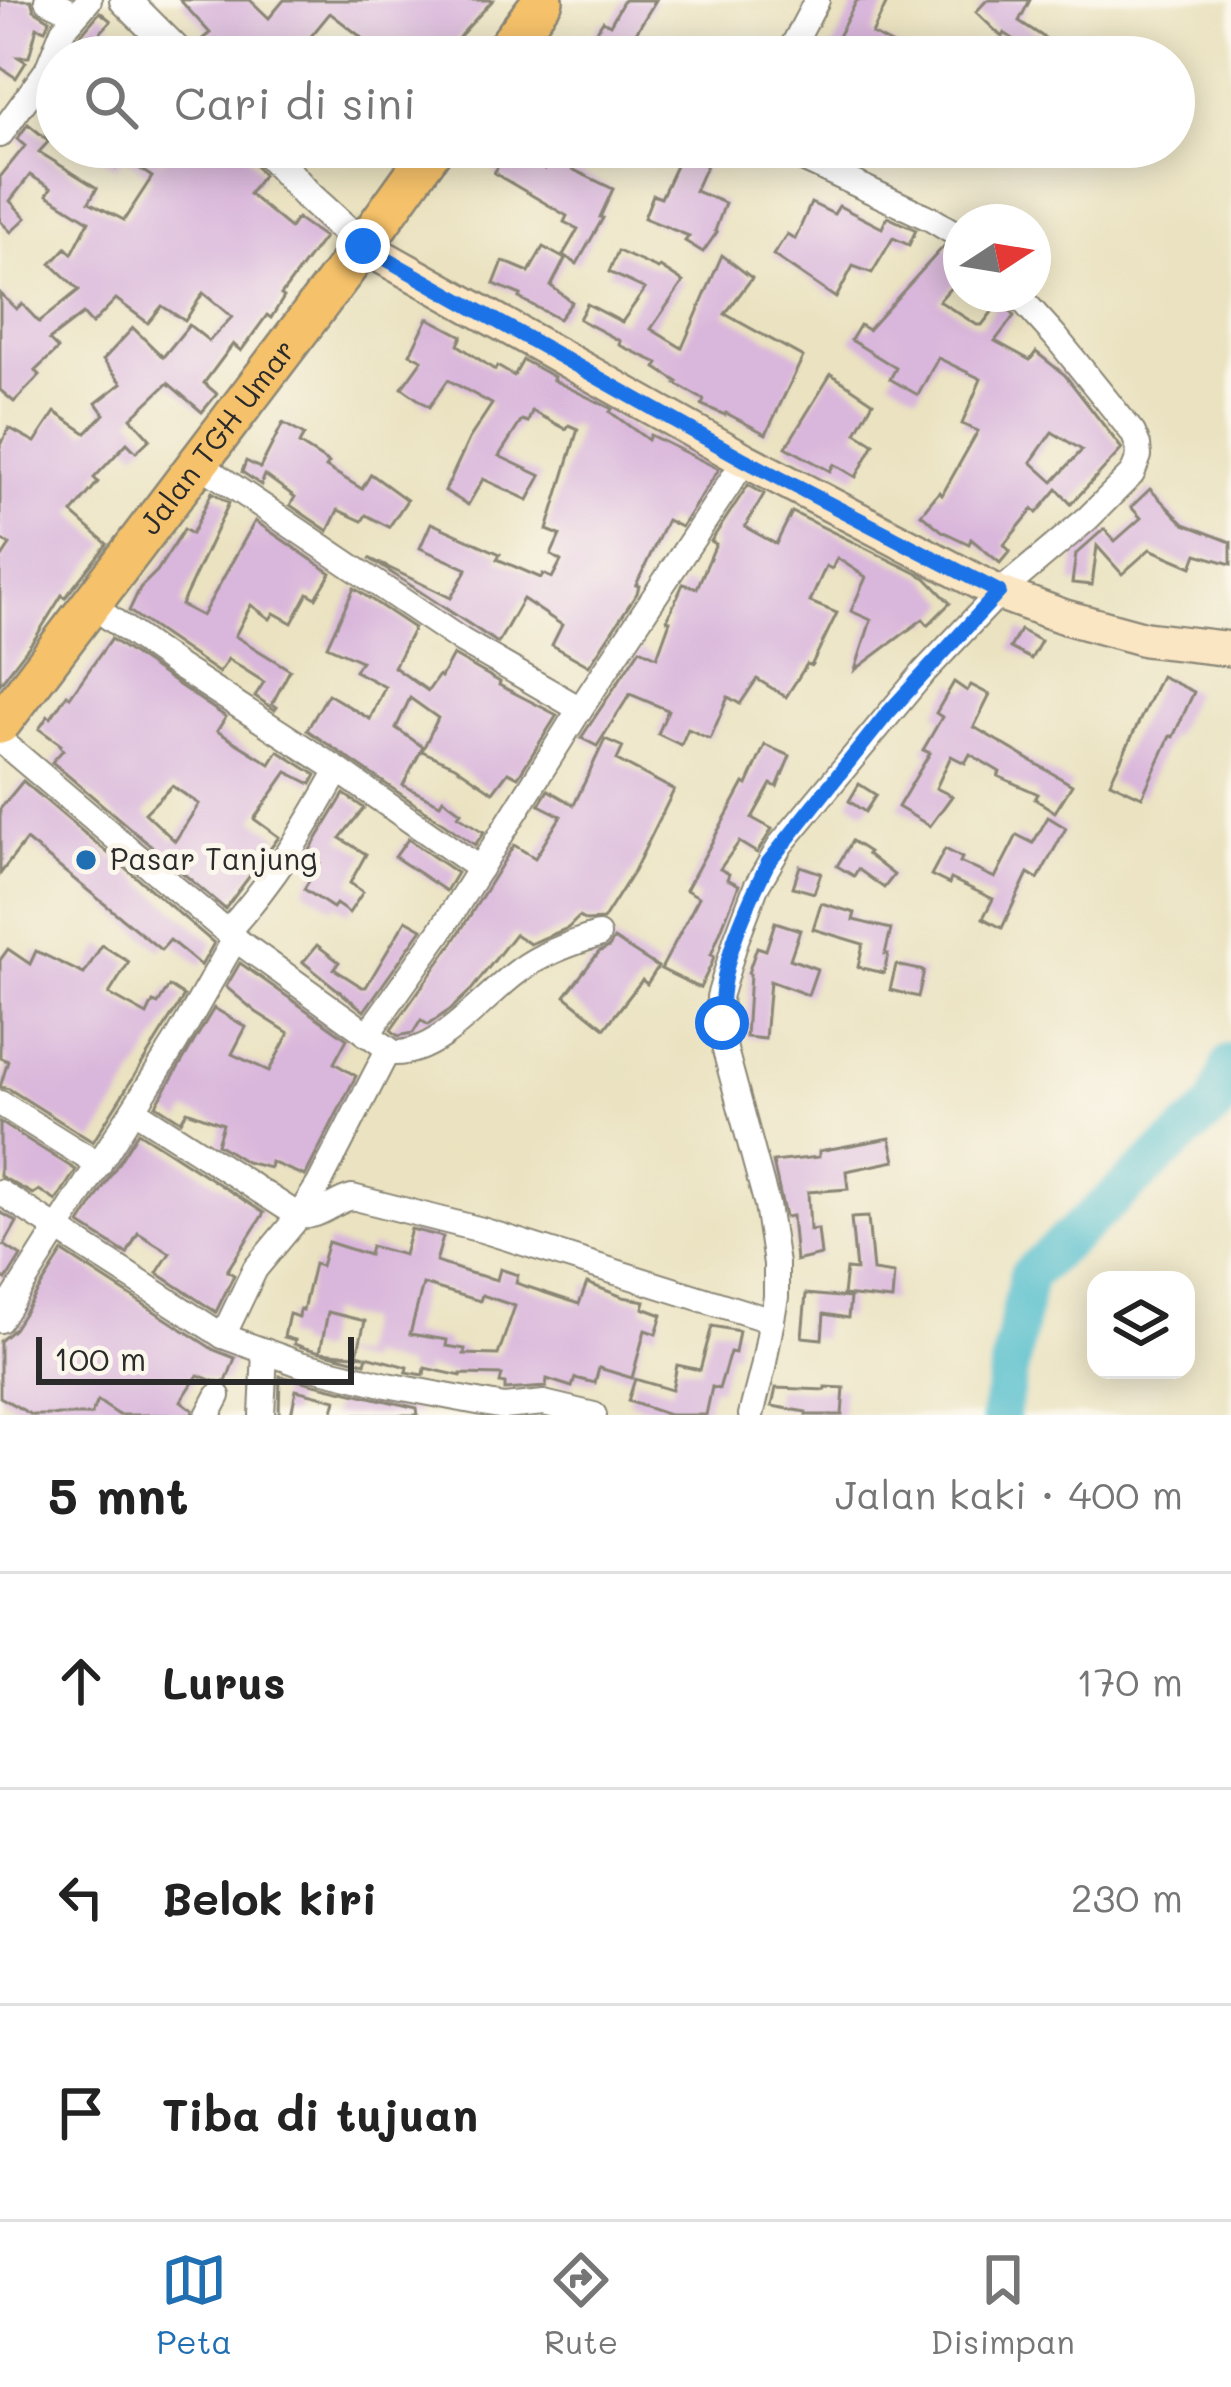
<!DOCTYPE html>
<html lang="id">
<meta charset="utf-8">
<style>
:root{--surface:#fff;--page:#f6f6f6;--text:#222;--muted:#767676;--line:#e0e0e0;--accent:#1f6fb2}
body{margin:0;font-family:Mali,sans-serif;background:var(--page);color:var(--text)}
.controls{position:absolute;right:36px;bottom:36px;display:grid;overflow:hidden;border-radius:24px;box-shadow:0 6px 30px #0003}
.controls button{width:108px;height:108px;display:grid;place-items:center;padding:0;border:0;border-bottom:3px solid var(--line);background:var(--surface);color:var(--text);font:60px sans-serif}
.compass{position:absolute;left:943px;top:204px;width:108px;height:108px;border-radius:50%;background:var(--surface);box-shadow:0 6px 30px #0003;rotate:78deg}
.scale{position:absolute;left:36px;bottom:30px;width:318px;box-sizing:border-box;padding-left:12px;border:6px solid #2b2b2b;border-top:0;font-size:33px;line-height:42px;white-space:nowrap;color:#2b2b2b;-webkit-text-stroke:9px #fbf7ec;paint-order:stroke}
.stop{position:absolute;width:36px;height:36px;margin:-27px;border:9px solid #1a73e8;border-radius:50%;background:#fff}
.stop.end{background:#1a73e8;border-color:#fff;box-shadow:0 3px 12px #0008}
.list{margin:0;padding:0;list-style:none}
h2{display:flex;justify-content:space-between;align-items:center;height:156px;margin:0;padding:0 48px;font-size:51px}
h2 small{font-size:39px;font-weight:400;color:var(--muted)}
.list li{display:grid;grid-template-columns:78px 1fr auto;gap:36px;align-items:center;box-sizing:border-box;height:216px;padding:0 48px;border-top:3px solid var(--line)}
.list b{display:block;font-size:45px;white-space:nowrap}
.list em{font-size:39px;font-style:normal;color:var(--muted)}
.icon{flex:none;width:66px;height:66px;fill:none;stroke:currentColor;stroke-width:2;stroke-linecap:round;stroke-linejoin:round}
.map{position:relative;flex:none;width:1231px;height:1415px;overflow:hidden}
.search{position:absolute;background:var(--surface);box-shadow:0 6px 30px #0003;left:36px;right:36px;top:36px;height:132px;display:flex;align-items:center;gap:30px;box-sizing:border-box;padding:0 42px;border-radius:66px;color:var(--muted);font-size:45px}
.sheet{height:804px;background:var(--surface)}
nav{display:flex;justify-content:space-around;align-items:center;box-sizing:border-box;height:168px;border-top:3px solid var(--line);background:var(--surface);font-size:33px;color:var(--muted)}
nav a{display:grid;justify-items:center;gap:6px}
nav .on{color:var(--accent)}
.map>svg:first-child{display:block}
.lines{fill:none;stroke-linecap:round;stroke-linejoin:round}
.river{stroke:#52becc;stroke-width:39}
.building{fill:#d9b6db;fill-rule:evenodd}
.minor-casing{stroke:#8a8676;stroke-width:28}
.tertiary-casing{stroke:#8a8676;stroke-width:34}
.secondary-casing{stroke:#8a8676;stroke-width:38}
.primary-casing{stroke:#8a8676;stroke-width:44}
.minor{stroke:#fff;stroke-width:24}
.tertiary{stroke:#fff;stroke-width:30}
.secondary{stroke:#fbe6c4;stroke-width:33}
.primary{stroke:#f5c16b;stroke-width:39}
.route{stroke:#1a73e8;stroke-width:15}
.poi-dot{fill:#1f6fb2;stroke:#fbf7ec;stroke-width:4.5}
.labels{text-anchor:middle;stroke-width:10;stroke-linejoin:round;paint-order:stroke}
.street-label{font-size:30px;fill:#2b2b2b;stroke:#fbf7ec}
.poi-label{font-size:30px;fill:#2b2b2b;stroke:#fbf7ec;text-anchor:start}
</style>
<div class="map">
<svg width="1231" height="1415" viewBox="0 0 1231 1415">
<rect width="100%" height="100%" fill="#fbf7ec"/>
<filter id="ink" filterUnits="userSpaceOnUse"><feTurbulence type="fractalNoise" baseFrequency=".00833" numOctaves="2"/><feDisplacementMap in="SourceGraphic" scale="24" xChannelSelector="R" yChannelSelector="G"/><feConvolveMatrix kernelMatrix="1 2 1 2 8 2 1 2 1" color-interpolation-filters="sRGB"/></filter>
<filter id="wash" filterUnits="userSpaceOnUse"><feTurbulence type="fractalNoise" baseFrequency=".004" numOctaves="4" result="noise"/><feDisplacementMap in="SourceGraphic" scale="48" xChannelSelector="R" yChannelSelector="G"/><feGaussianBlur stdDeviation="2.7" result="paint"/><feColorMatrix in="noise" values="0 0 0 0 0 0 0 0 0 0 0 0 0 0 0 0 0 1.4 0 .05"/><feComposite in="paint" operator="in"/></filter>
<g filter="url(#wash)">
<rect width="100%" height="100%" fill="#eae2c0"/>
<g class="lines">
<!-- river -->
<polyline class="river" points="1000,1415 1028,1275 1215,1107 1231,1063"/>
</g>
<g id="blocks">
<!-- building -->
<g class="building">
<polygon points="0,0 31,0 34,10 50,20 45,30 37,27 29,57 18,57 26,62 16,78 0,67"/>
<polygon points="180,0 250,0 269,18 284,0 493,0 460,36 447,57 387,57 330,13 294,57 201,57 196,44 210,33"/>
<polygon points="624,0 656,0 621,57 592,57 584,51 603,21 610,25"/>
<polygon points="857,0 888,0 872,34 917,57 842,57 831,50"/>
<polygon points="987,0 1030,0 1019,21 1051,42 1041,57 1004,33 1002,37 976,12"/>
<polygon points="100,12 111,21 100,33 128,57 70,57 77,39"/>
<polygon points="28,124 49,141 39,152 97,188 89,202 124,220 152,177 123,157 116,168 101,157 108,147 142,147 162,162 175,147 241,147 263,175 249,194 290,228 297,218 324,237 281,295 284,297 271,318 267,315 241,351 233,344 204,383 217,394 202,412 168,383 131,418 150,439 136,452 127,443 94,478 98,482 72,513 107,544 65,598 62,595 36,637 0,684 0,560 10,545 0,539 0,447 9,428 35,442 55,412 86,433 104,414 96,403 122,383 103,360 133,328 163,357 189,325 209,341 232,317 203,293 185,321 162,306 148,323 116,299 92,324 83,314 49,340 58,349 35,371 40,375 14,402 0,390 0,293 16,309 22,304 39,322 79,290 51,264 66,248 72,254 89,221 47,195 51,188 30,175 10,201 26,218 11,232 0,221 0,177 25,146 17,139"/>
<polygon points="509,148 545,169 553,155 573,167 572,169 613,189 600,217 603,218 577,264 563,255 578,229 564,222 567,216 494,173"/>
<polygon points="682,153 707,164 695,191 725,203 715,231 717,232 703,252 685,241 689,236 644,218 653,195 661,198"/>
<polygon points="811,203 834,214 839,206 882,228 887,217 916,230 909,245 893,238 872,273 853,266 836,298 773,255 787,234 795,239"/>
<path d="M 944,246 L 961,253 L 961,276 L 939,301 L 977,325 L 982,325 L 1002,299 L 1014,316 L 995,341 L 1030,360 L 1036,352 L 1065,375 L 1122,449 L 1071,504 L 1057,489 L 1037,513 L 1033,509 L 1004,545 L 1010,551 L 1000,563 L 971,539 L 969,544 L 942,531 L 921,514 L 939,492 L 942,495 L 978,431 L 962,424 L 981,379 L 938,358 L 918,395 L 890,379 L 896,368 L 851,340 L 860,325 L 868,330 ZM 1052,432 L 1082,450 L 1053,482 L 1031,462 Z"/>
<polygon points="543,247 565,259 551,286 572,302 559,319 519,298 521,295 494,284 503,261 529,272"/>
<polygon points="618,251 658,269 660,267 683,282 651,329 682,348 722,255 752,278 725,314 803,357 766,434 726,413 725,415 702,405 704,400 676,384 678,382 656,368 658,363 619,345 620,341 579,319 587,304 622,322 645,289 609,272"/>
<polygon points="428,318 462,336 458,345 495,370 497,366 514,376 523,360 554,377 553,380 612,409 610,412 648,440 650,435 719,469 681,527 667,520 636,585 639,586 637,593 589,666 552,645 562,625 523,599 498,643 369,558 451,598 467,569 420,548 431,523 500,554 497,559 541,578 543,574 552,578 561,561 551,555 560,535 547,530 578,429 569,425 566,429 532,411 528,422 522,420 499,456 541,476 528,500 483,479 468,505 445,491 469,439 492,404 448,380 429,407 402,388 422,360 410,354"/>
<polygon points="831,374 873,402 856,433 874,444 856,477 834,464 830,471 786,447"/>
<polygon points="283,423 304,435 299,444 329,463 326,467 362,489 371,474 407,500 389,527 366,515 362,521 338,510 328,531 290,505 295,497 265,475 261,485 242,472 246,461 260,468"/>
<polygon points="748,485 764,494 745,527 776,544 792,512 926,578 950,603 928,625 923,619 855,670 871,620 851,611 866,577 837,558 832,569 826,566 810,602 837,613 811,666 807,664 786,697 757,679 740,704 728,697 710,739 688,729 681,745 658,734 668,710 630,694 597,746 581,738 640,649 657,657 670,621 667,620 683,584 697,588 716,544 711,541"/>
<polygon points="1150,489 1184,524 1231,542 1231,564 1197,554 1192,567 1150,549 1122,574 1097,546 1092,585 1072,583 1076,554 1104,529 1115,541 1141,518 1131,507"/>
<polygon points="212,492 229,503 181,605 202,616 255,521 331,573 316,598 308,593 292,623 274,613 270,619 251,605 235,636 290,670 272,704 277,707 275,710 255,696 264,682 228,659 219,673 129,611 140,588 157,571 184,529 192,534"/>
<polygon points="354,588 414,628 394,667 428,691 439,675 441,677 453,655 500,682 499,685 557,715 518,777 508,772 493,792 455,766 422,751 438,718 410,698 396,728 423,747 403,785 440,804 443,799 461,812 458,816 484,832 475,845 307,730 328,694 370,719 385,687 355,671 361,661 327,646"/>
<polygon points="1020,630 1041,641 1031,659 1010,648"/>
<path d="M 111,639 L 226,717 L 217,731 L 270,764 L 278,751 L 316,775 L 311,784 L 287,772 L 254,819 L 279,837 L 225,909 L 52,762 L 63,750 L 60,747 L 61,745 L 39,729 L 48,716 L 51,718 L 67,694 L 70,697 ZM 172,786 L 199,804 L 175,841 L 145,813 Z"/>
<polygon points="1161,676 1194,692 1173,737 1170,736 1142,797 1110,782"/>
<polygon points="954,682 967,691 971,685 990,695 974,727 1072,785 1055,812 1035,799 1038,794 998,776 1000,772 970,754 965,763 951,756 936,788 952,796 930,826 898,807 930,753 923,750 942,717 936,713"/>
<polygon points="605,739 623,747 617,760 674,790 634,871 603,920 586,921 579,917 568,928 530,944 515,934 472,989 451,1009 428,1025 421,1020 413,1033 398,1036 391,1030 454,941 514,845 535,858 561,816 539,805 548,790 574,805"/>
<polygon points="765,745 790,756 777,787 771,784 752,818 772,829 757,853 739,842 720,869 729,874 727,879 739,885 711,955 714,956 712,963 700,988 661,969 699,897 686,890 744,783 747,785"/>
<polygon points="23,781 214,943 201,966 170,940 161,950 26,840 0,874 0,809"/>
<polygon points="859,784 876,795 865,812 849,801"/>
<polygon points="344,794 364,808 340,838 366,854 350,883 363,892 349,913 336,904 333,908 304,889 320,863 307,855"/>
<polygon points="1048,817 1066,828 1038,879 1028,873 1002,928 983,918 993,899 951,879 949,884 931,875 945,849 962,858 960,862 995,878 1017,835 1033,843"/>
<polygon points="408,839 457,873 446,891 395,857"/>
<polygon points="852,841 869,852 867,854 894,875 884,888 858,869 854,876 837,866"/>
<polygon points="800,866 821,873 814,893 793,887"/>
<polygon points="821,903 855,913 853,920 891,929 885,954 888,954 884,973 858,967 863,944 813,929"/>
<polygon points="406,920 422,929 364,1011 303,962 317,945 339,962 334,969 362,987 366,987"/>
<polygon points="775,922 800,930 790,959 817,969 808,995 770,981 765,1039 746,1037 750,974 748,973 757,947 766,950"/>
<polygon points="614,939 658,967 647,984 642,980 605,1028 565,996 599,952 609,947"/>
<polygon points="102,945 129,962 109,994 147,1015 153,1002 158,1004 169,986 184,996 93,1142 9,1089 0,1087 8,1061 0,1058 0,960 8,949 30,964 36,951 84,974"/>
<polygon points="240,963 347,1039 334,1063 356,1076 305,1176 271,1162 270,1168 246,1162 217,1144 223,1124 187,1111 181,1121 156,1105 214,1008 246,1027 232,1054 269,1071 289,1033 256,1012 226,987"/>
<polygon points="896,965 924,971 918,997 890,990"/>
<polygon points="0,1122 76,1170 56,1201 39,1190 33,1194 0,1176"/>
<polygon points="138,1132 264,1213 227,1271 234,1275 216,1312 157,1273 170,1253 138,1233 127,1254 80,1224"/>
<polygon points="890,1138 895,1161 846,1171 848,1189 808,1192 810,1230 818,1229 821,1255 796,1261 792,1216 785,1217 773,1162 819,1157 819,1151"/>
<polygon points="0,1212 17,1222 4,1245 21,1256 6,1280 0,1276"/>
<polygon points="868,1217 873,1271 894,1274 892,1300 843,1295 846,1269 856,1270 851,1218"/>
<path d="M 411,1229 L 443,1237 L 436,1262 L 470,1273 L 497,1280 L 500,1269 L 518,1275 L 516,1283 L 579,1304 L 587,1283 L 623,1297 L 645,1301 L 643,1308 L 662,1315 L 656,1334 L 645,1330 L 632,1378 L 599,1368 L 595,1383 L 575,1378 L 572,1387 L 547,1379 L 546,1387 L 505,1390 L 505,1384 L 500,1383 L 502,1375 L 461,1374 L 461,1376 L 425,1368 L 424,1375 L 406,1372 L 407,1367 L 367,1356 L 365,1363 L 305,1348 L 294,1344 L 295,1340 L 284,1337 L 289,1314 L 299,1317 L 300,1309 L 303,1310 L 314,1264 L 321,1266 L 328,1242 L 369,1255 L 371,1246 L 404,1255 ZM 423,1284 L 480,1301 L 482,1295 L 515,1306 L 498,1355 L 464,1354 L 465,1349 L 446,1346 L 447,1340 L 410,1334 ZM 328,1312 L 365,1321 L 357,1354 L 365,1356 L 320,1352 Z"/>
<polygon points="63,1252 214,1350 235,1358 226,1382 213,1381 198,1375 181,1401 193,1410 192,1415 119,1415 98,1401 91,1415 32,1415 0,1397 0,1341 14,1329"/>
<polygon points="806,1294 850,1298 848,1318 824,1314 822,1339 802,1337"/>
<polygon points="712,1326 739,1331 735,1353 730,1352 719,1389 712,1387 706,1415 669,1415 628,1401 635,1379 672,1390 677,1365 700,1370"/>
<polygon points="280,1376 417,1408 418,1415 332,1415 336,1400 296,1390 291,1415 279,1415"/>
<polygon points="825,1387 844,1388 842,1415 806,1415 806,1412 772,1406 776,1388 825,1390"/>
</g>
</g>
</g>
<g filter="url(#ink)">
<use href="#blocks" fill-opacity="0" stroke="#8a8676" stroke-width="3"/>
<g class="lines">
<!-- minor casing -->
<g class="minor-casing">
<g id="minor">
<polyline points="47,0 75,14"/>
<polyline points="787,57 817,0"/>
<polyline points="0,135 47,70 63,30 89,0"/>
<polyline points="777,147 931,219 961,237"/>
<polyline points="197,462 462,641 580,709"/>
<polyline points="90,604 179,667 338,770 480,869"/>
<path d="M 0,740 L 235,939 L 394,1053 C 441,1054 484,995 520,970 C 543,953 571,943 598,935"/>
<path d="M 227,932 C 273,881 305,830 338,770"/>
<polyline points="367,1035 440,932 580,709 745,460"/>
<polyline points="0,1103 99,1165"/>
<path d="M 134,1110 L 299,1216 C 318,1219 334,1201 352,1197 L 482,1230 L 772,1321"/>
<polyline points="0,1192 223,1336 300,1364 387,1385 504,1407 544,1403 594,1415"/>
<polyline points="0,1320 176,1042 235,939"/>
<polyline points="223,1336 255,1269 299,1216 319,1184 388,1050"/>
<polyline points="208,1415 218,1396"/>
<polyline points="262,1415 265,1351"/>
<polyline points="751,1415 763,1368 776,1297 776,1264 767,1205 725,1050 719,997 736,940 756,887 781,844 924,672 999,593 1088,518 1132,474 1139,456 1138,445 1133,433 1055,336 1017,294"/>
</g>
</g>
<!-- tertiary casing -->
<g class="tertiary-casing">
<g id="tertiary">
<polyline points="125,0 182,57"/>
<polyline points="264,147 307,195 363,246"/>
</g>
</g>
<!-- secondary casing -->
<g class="secondary-casing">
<polyline id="secondary" points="363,246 745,460 999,593 1065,617 1145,639 1231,649"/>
</g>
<!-- primary casing -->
<g class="primary-casing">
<g id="primary">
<polyline points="500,57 543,0"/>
<path id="s1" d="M 0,724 L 363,246 L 434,147"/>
</g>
</g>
<!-- minor -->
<use href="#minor" class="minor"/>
<!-- tertiary -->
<use href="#tertiary" class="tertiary"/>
<!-- secondary -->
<use href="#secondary" class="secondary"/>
<!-- primary -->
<use href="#primary" class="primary"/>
</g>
</g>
<g class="lines" filter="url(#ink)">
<!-- route -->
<path class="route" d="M 363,246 L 745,460 L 999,592 L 887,714 L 768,863 C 744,911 717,969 722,1023"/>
</g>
<!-- markers -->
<circle class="poi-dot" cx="86" cy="860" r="12"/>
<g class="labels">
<!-- street labels -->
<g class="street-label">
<text dy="10" stroke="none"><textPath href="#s1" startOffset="360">Jalan TGH Umar</textPath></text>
</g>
<!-- poi labels -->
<g class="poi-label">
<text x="110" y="870">Pasar Tanjung</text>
</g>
</g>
</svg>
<div class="controls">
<button><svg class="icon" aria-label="layers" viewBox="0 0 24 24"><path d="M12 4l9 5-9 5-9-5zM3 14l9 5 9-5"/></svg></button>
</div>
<svg class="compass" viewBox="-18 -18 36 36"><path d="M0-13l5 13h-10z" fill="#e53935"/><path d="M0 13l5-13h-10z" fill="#767676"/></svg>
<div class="scale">100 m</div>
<div class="stop" style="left:722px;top:1023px"></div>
<div class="stop end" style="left:363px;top:246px"></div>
<div class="search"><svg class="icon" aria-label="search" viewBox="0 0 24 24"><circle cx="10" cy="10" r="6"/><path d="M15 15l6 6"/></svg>Cari di sini</div>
</div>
<section class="sheet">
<h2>5 mnt<small>Jalan kaki · 400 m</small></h2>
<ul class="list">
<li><svg class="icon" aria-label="ahead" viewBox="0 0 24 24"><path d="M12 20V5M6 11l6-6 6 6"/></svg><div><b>Lurus</b></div><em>170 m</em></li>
<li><svg class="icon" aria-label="left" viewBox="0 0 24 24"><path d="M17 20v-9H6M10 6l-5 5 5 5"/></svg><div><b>Belok kiri</b></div><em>230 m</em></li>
<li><svg class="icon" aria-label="arrive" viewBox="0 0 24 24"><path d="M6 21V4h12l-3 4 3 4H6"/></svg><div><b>Tiba di tujuan</b></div></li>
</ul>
</section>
<nav>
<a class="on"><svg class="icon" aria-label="map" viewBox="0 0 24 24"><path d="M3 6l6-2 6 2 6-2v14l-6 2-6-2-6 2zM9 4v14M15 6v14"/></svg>Peta</a>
<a><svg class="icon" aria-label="directions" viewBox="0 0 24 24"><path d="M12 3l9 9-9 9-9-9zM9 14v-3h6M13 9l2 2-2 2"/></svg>Rute</a>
<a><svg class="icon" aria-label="saved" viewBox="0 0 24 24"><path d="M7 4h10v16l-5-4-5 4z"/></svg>Disimpan</a>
</nav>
